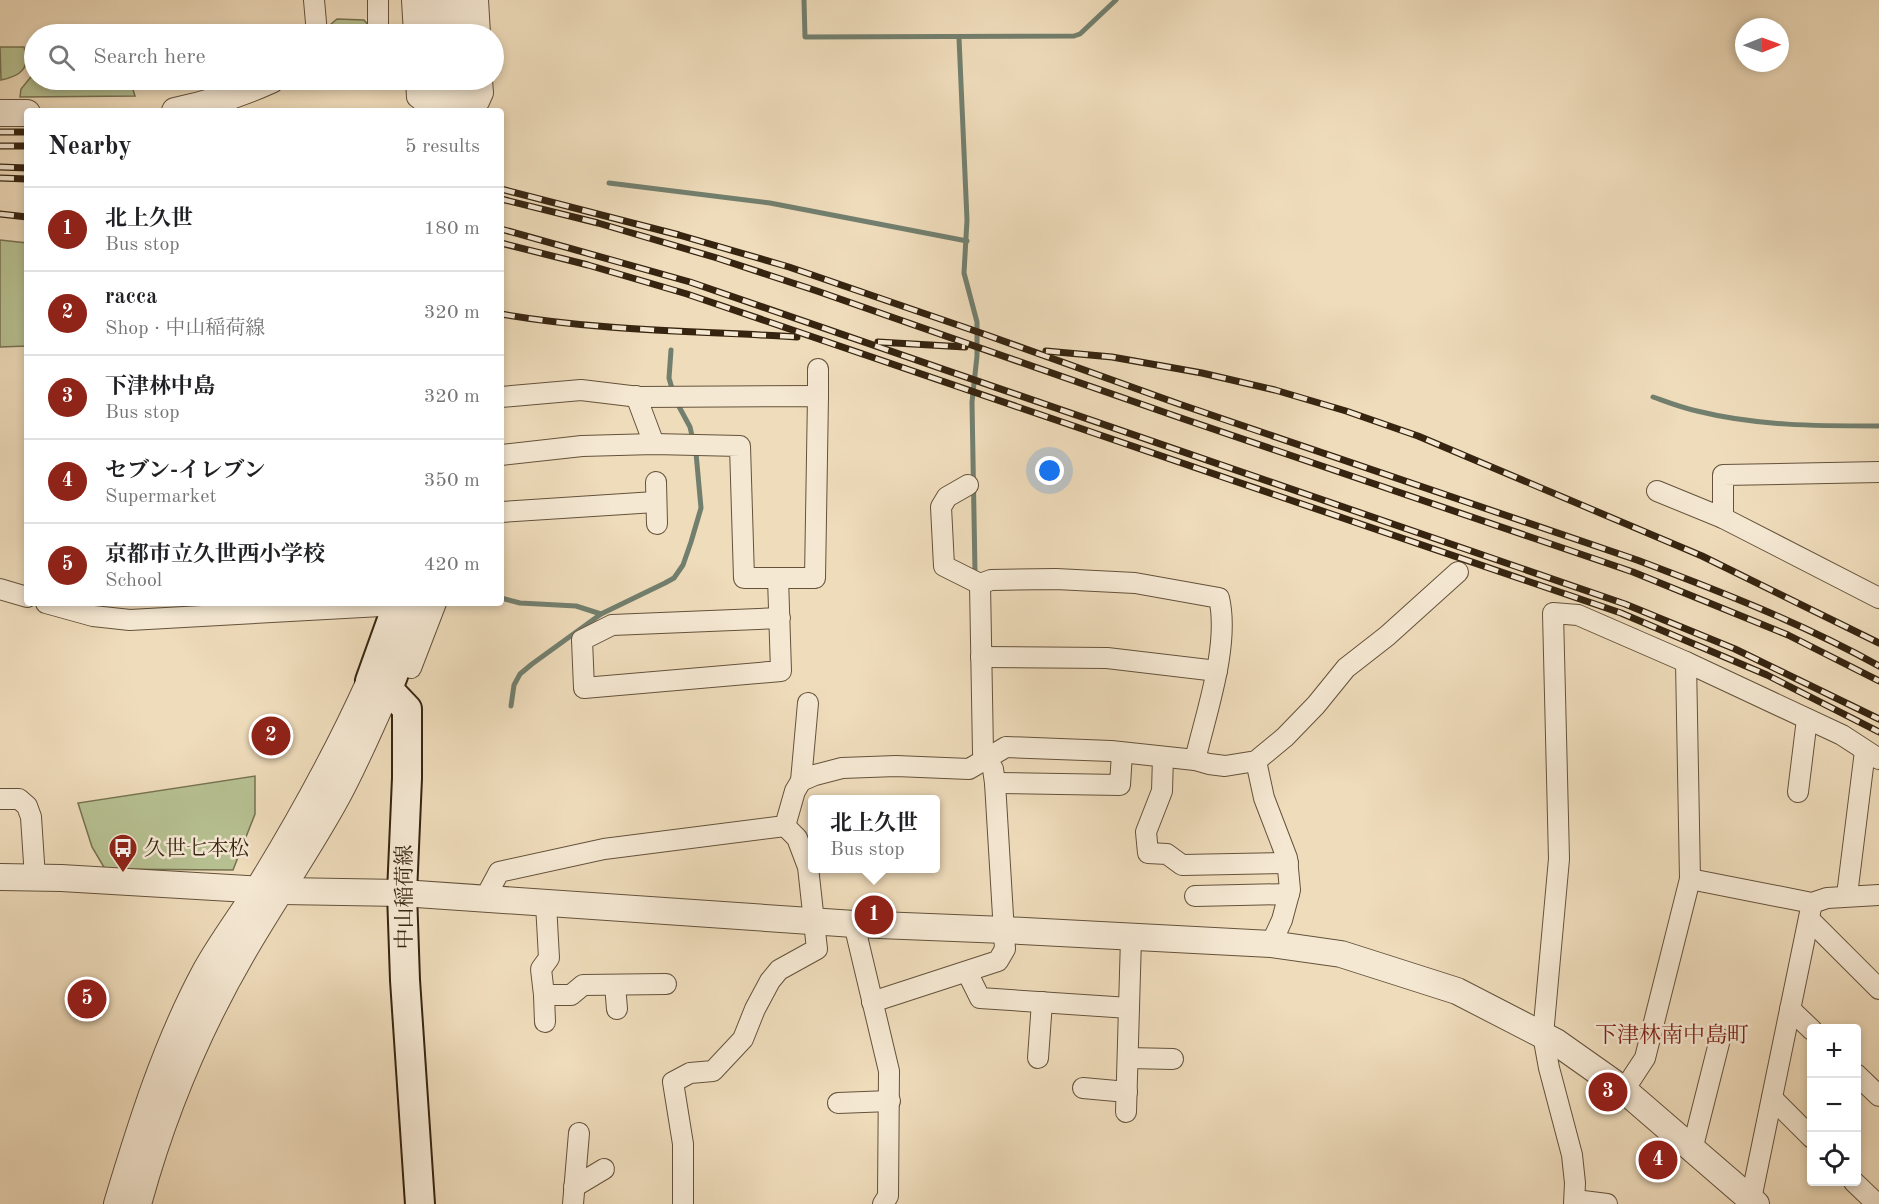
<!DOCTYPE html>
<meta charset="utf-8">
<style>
:root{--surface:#fff;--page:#f6f6f6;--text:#202124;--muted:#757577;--line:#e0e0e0;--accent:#8f2418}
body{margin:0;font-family:"Old Standard TT","Noto Serif JP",serif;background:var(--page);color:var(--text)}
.controls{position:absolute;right:18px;bottom:18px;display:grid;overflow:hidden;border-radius:6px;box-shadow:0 3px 9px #0003}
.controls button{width:54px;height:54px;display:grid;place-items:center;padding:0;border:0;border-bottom:2px solid var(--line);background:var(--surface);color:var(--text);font:30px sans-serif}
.compass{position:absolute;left:1735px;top:18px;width:54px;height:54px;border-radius:50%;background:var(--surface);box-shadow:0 3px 9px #0003;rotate:89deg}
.you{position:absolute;left:1050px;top:471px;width:21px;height:21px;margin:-15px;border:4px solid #fff;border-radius:50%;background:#1a73e8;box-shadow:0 0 0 9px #1a73e833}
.badge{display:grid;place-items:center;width:39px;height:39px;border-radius:50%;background:var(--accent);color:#fff;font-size:20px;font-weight:700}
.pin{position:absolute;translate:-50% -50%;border:3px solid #fff;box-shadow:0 2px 6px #0006}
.popup{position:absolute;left:808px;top:795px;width:132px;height:78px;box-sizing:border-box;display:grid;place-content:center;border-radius:6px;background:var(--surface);filter:drop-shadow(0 2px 4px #0005);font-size:20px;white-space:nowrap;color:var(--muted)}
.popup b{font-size:22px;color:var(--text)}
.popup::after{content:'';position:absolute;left:50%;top:100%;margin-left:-12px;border:12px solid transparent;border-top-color:var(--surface)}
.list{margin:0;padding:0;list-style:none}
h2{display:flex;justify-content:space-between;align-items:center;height:78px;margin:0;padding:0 24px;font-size:26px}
h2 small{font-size:20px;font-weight:400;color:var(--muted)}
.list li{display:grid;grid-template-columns:39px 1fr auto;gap:18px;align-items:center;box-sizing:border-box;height:84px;padding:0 24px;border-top:2px solid var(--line)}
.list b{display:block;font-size:22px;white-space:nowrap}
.list p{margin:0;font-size:20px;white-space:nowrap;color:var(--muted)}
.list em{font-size:20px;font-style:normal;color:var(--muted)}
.icon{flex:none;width:33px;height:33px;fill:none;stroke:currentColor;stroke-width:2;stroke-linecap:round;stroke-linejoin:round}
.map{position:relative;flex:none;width:1879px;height:1204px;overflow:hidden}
.search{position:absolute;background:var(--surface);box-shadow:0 3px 9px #0003;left:24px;top:24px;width:480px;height:66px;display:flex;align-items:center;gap:15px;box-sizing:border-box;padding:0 21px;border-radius:33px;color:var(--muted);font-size:22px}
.panel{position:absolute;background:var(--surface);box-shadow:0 3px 9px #0003;left:24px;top:108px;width:480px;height:498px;border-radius:6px}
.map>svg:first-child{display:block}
.green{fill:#b7c192;stroke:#767251;stroke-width:1.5}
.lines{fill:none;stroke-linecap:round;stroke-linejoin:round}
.stream{stroke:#727f6e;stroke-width:5}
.minor-casing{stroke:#64523b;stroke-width:22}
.tertiary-casing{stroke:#64523b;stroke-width:28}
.secondary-casing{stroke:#362410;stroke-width:32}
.minor{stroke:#f5e8d3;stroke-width:20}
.tertiary{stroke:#f5e8d3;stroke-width:26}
.secondary{stroke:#f5e8d3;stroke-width:28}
.rail-casing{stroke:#362410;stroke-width:7}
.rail{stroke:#f5e8d3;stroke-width:4.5;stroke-dasharray:14;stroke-linecap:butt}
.labels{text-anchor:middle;stroke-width:5;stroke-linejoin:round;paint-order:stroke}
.poi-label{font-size:21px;fill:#362410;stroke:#f5e8d3;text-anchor:start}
.street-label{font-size:21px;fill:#362410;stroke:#f5e8d3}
.neighbourhood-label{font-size:22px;fill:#7a1f14;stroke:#f5e8d3}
</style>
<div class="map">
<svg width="1879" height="1204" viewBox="0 0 1879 1204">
<rect width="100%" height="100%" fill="#efdcbb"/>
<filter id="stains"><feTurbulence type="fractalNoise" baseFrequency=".00333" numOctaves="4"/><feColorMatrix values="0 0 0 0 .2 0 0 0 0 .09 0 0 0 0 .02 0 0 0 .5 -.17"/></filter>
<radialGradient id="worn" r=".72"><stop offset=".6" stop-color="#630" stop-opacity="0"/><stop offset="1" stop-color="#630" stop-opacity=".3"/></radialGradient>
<!-- green -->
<g class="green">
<polygon points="337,19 364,20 370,27 369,34 332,34 330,25"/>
<path d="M 0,47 L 24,47 C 31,68 21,76 1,80 Z"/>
<polygon points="34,73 34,80 130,80 135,96 20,97 21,89"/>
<polygon points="0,240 27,243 27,346 0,347"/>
<polygon points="255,776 255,814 233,870 105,869 92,847 78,803"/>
</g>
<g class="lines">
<!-- stream -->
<g class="stream">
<polyline points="804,0 805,37 1074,36 1080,34 1116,0"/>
<polyline points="959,38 967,220 964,273 977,322 977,356 972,402 975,572"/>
<polyline points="609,183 770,203 967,241"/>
<polyline points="671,350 669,378 673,392"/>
<path d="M 1653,397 C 1667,402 1682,408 1697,411 C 1757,426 1817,426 1879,426"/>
<polyline points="501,598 520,603 576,606 601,614"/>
<polyline points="511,706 514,685 520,674 532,664 601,614 665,583 674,578 683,565 691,542 701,508 696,453 690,427 676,401"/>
</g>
<!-- minor casing -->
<g class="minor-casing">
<g id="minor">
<polyline points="314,0 317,34"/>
<polyline points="378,0 378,34"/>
<polyline points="412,0 414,34"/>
<polyline points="478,0 480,34"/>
<polyline points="416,80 417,97 426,104 479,102 483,93 482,80"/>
<polyline points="818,369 818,396"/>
<polyline points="636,396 654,444"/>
<polyline points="501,397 581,390 639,397 818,396 815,578 744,578 740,446 654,444 582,446 501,455"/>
<polyline points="656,482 657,524"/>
<polyline points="968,485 947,497 941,507 944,566 980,584"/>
<polyline points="1657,491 1723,518 1879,598"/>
<polyline points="501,512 655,502"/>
<polyline points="1723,518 1723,475 1879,472"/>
<polyline points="778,578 781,671 584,688 582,640 612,625 780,618"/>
<polyline points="0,589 27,597"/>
<polyline points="46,603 93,616 130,620 381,606"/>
<polyline points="981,657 1107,658 1217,671"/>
<polyline points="411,668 436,603"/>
<polyline points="1163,757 1162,791 1146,832 1148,853 1167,854 1182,865 1288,863"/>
<polyline points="1256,761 1264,798 1287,858 1290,890 1282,920 1271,944"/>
<polyline points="801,781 808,703"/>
<polyline points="995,783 1120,785 1122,753"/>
<polyline points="1798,792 1807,719"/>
<polyline points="0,799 19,799 27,806 31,817 35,878"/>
<polyline points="1690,879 1812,903 1827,898 1879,895"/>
<polyline points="1847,895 1865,751"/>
<polyline points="1195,896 1289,894"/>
<polyline points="484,900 499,872 604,849 785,826 795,791 801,781 815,775 842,768 896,766 969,769 1006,747 1111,751 1195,760 1209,764 1225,766 1256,761 1285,737 1316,705 1346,668 1387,636 1458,572"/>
<polyline points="546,904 549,958 541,969 544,995 571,995 583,985 666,984"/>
<polyline points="1809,919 1879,989"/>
<polyline points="854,924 889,1071 888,1196 883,1204"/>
<polyline points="967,972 980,998 1129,1008"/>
<polyline points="615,985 617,1009"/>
<polyline points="544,995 545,1022"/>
<path d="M 872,1002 L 998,961 L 1005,949 L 995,783 L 993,769 L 983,753 L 980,584 L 991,580 L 1056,579 L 1135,583 L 1219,598 C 1230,645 1206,713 1195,760"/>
<polyline points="1790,1009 1812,1030"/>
<polyline points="1038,1058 1042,1002"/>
<polyline points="1128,1058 1173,1059"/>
<polyline points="1856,1074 1879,1096"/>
<polyline points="1083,1088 1127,1092"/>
<polyline points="1624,1090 1645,1058 1690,879 1686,662"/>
<polyline points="1772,1098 1812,1138"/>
<polyline points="838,1103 890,1101"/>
<polyline points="1126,1112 1131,938"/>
<polyline points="1692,1150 1720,1039"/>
<polyline points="1854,1182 1877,1204"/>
<polyline points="574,1187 604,1169"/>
<polyline points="1575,1200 1607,1204"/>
<polyline points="573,1204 579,1133"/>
<polyline points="683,1204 683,1144 673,1082 690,1073 713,1071 743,1039 755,1009 770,981 779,970 817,949 808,867 797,838 785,826"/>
<polyline points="1574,1204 1575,1183 1572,1155 1549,1068 1543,1035 1559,859 1553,613 1578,615 1686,662 1842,735 1879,759"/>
<polyline points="1750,1204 1812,903"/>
</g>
</g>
<!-- tertiary casing -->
<g class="tertiary-casing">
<g id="tertiary">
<path d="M 175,111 C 209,104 240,94 271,80"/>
<polyline points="0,113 27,113"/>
<polyline points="0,877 61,878 283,891 402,893 854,924 1004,930 1271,944 1341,954 1457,991 1556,1042 1624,1090 1756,1204"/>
<path d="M 117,1204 C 141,1124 166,1044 206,970 C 222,941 243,914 260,886 C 301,819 338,752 370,681"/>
<path d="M 138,1204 C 162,1116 197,1031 243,952 C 272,902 305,854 333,804 C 354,767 370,727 388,689"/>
</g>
</g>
<!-- secondary casing -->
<g class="secondary-casing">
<g id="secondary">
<polyline points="434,0 435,34"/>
<polyline points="456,0 458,34"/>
<polyline points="436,80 437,95"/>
<polyline points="461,80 462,94"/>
<polyline points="370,681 398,603"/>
<polyline points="420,1204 405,980 402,893 407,778 407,709 388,689 420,603"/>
</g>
</g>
<!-- minor -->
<use href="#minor" class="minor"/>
<!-- tertiary -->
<use href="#tertiary" class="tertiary"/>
<!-- secondary -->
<use href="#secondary" class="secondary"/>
<!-- rail casing -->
<g class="rail-casing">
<g id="rail">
<polyline points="0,132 27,132"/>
<polyline points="0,146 27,146"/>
<polyline points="0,167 27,168"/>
<polyline points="0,178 27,179"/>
<path d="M 501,189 L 679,235 L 789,267 L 981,333 L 1179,404 L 1637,560 C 1719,591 1802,623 1879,666"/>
<polyline points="501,199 598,223 717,258 817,291 1175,416 1633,572 1788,635 1879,681"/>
<polyline points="0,214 27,217"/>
<polyline points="501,229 690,282 1625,604 1735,649 1879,719"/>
<polyline points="501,243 588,265 687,294 1621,613 1767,675 1879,732"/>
<path d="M 501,314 C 598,331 699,331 797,337"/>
<polyline points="878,342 965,347"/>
<polyline points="1046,351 1112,357 1202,373 1275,390 1346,411 1418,436 1702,556 1879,643"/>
</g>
</g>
<!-- rail -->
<use href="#rail" class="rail"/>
</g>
<!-- icons -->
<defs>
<g id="bus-pin" transform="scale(1.5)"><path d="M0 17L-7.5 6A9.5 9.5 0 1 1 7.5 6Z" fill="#8f2418" stroke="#f5e8d3"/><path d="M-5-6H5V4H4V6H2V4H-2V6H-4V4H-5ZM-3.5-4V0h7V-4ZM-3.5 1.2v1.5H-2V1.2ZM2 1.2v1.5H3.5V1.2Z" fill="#fff"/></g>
</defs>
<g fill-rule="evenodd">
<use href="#bus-pin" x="123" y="848"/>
</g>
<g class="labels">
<!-- poi labels -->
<g class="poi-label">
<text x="144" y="855">久世七本松</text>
</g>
<!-- street labels -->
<g class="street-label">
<text transform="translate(404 897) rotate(-90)" y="7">中山稲荷線</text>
</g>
<!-- neighbourhood labels -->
<g class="neighbourhood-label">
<text x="1672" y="1042">下津林南中島町</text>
</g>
</g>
<rect width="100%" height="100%" filter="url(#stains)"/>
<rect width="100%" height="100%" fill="url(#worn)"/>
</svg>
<div class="controls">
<button>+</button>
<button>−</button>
<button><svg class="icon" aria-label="locate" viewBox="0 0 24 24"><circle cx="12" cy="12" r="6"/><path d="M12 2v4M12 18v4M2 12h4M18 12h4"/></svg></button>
</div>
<svg class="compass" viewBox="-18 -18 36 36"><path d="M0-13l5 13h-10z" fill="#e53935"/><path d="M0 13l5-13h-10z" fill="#757577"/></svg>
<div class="you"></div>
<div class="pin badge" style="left:874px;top:915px">1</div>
<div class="popup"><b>北上久世</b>Bus stop</div>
<div class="pin badge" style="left:271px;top:736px">2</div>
<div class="pin badge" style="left:1608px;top:1092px">3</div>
<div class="pin badge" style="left:1658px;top:1160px">4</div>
<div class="pin badge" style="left:87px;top:999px">5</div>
<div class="search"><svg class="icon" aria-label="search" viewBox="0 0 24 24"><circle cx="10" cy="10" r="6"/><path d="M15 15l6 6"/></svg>Search here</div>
<section class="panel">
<h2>Nearby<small>5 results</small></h2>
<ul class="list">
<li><span class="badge">1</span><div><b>北上久世</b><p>Bus stop</p></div><em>180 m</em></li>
<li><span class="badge">2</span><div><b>racca</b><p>Shop · 中山稲荷線</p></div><em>320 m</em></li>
<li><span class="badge">3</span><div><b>下津林中島</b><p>Bus stop</p></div><em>320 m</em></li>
<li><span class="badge">4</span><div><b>セブン-イレブン</b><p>Supermarket</p></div><em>350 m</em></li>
<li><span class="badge">5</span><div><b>京都市立久世西小学校</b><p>School</p></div><em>420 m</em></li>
</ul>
</section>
</div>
